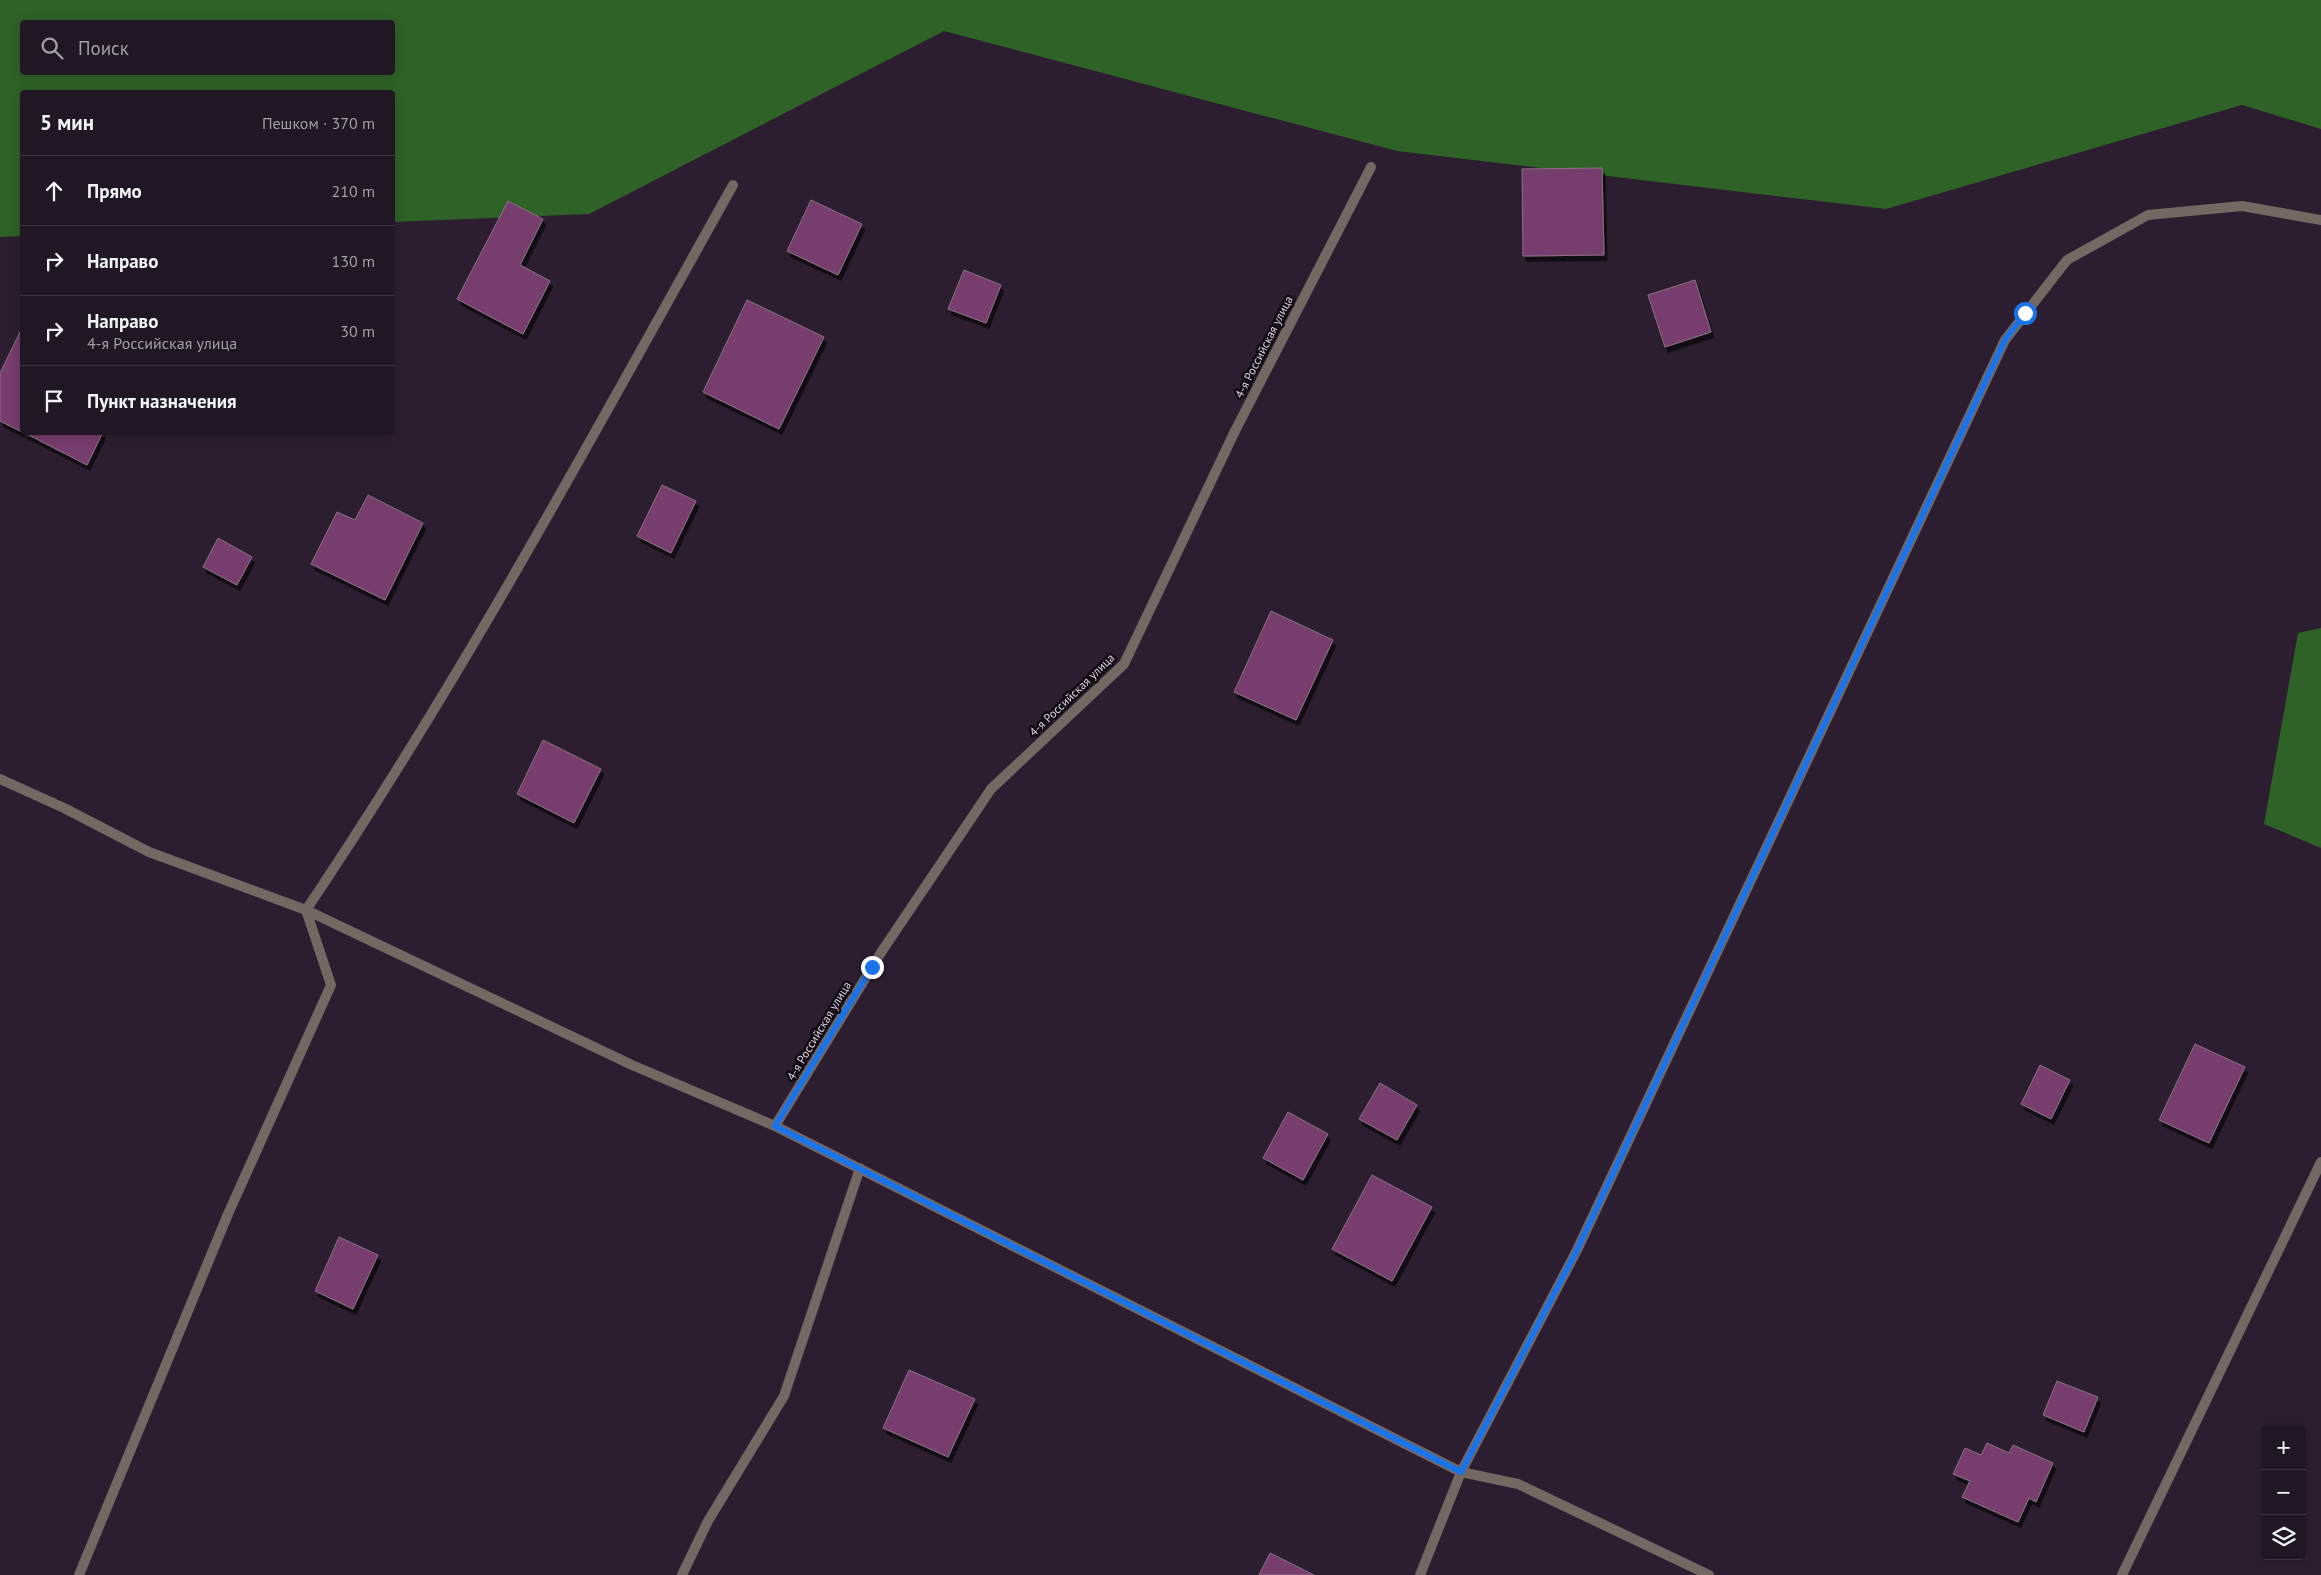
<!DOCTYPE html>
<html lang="ru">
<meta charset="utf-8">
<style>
:root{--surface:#211624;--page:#2d2331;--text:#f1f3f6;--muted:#a29fa6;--line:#3e3541}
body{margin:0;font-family:"PT Sans",sans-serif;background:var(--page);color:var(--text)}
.controls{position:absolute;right:15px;bottom:15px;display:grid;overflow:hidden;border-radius:5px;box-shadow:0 2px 12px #0003}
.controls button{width:45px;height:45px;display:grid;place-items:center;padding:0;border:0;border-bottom:1px solid var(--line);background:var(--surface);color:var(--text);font:25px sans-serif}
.stop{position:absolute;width:15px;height:15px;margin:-11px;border:4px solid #1a73e8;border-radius:50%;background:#fff}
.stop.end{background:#1a73e8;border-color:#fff;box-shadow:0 1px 5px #0008}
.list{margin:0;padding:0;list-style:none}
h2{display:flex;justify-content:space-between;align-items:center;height:65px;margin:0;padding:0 20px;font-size:21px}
h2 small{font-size:16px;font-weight:400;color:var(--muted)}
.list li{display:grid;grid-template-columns:32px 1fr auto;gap:15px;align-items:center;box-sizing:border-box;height:70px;padding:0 20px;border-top:1px solid var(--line)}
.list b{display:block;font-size:19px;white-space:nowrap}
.list p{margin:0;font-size:16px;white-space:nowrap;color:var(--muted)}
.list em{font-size:16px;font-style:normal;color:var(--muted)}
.icon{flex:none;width:28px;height:28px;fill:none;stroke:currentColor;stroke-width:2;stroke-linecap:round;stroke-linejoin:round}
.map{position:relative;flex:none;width:2321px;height:1575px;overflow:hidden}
.search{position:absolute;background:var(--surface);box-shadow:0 2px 12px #0003;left:20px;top:20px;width:375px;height:55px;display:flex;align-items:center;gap:12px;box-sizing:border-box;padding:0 18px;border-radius:5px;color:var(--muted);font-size:19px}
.panel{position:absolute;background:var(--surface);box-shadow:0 2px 12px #0003;left:20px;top:90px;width:375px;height:345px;border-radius:5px}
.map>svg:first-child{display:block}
.forest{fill:#2f6227;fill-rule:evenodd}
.building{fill:#773c6d;stroke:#897384;filter:url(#shadow)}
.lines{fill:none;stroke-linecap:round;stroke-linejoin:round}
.minor{stroke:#746863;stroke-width:10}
.route{stroke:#1a73e8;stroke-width:6}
.labels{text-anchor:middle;stroke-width:5;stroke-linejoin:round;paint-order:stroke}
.street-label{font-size:12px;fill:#dcd2de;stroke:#110b13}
</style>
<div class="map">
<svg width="2321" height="1575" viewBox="0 0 2321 1575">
<defs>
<filter id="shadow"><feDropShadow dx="3" dy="5.5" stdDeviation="0" flood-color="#0009"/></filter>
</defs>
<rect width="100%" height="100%" fill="#2c1e30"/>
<!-- forest -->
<g class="forest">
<path d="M 0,0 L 2321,0 L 2321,129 L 2242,105 L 1886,209 L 1397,151 L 944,31 L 589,214 L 393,222 L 392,92 L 22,92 L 22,236 L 0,237 ZM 22,22 L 392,22 L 392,72 L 22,72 Z"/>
<polygon points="2321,628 2321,848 2264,824 2298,633"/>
</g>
<!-- building -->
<g class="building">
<polygon points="1602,168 1604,255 1523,256 1522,169"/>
<polygon points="811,200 862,224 838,275 787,251"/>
<polygon points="508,201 543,219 520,265 550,281 523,334 457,299"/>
<polygon points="964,270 1001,285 986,323 948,309"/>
<polygon points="1695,280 1711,332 1665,347 1648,295"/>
<polygon points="747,300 824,337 779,429 703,392"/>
<polygon points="22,328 22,432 0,421 0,373"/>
<polygon points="23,432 103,432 87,465"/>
<polygon points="662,485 696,501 671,553 637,536"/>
<polygon points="368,495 423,523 385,600 311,564 337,512 355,520"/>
<polygon points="218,538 252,557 237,585 203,567"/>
<polygon points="1271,611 1333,640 1296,720 1234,692"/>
<polygon points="543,740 601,769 574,823 517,794"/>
<polygon points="2195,1044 2245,1067 2209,1143 2159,1120"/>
<polygon points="2040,1065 2070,1080 2051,1119 2021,1104"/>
<polygon points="1380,1083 1417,1105 1397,1140 1359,1119"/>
<polygon points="1288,1112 1328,1134 1303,1180 1263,1158"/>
<polygon points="1372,1175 1432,1207 1392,1281 1332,1249"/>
<polygon points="339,1237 378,1255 353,1309 315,1291"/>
<polygon points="909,1370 975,1399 948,1457 883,1428"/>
<polygon points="2057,1381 2098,1397 2084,1432 2043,1415"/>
<polygon points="1987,1443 2009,1453 2013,1445 2053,1463 2036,1502 2029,1498 2018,1522 1962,1497 1970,1481 1953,1474 1965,1448 1981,1455"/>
<polygon points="1270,1553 1314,1575 1259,1575"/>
</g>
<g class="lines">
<!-- minor -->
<g class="minor">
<polyline points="0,779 64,808 149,852 306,910 632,1065 775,1126 1461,1472 1518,1484 1709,1575"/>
<polyline points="775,1126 882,951 991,789 1124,664 1235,431 1371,167"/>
<path d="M 79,1575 L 228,1214 L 331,985 L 306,910 C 463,677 596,430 733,185"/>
<polyline points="682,1575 708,1521 784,1396 860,1168"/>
<polyline points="1420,1575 1461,1472 1577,1250 2005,340 2067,260 2148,215 2242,206 2321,220"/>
<polyline points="2122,1575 2321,1162"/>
</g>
</g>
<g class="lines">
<!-- route -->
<polyline class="route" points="872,967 775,1126 1461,1472 1577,1250 2005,340 2025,313"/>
</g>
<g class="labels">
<!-- street labels -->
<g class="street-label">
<text transform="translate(1264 347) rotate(-63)" y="4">4-я Российская улица</text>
<text transform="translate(1072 695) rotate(-44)" y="4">4-я Российская улица</text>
<text transform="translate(819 1031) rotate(-59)" y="4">4-я Российская улица</text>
</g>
</g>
</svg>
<div class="controls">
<button>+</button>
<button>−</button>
<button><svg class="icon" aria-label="layers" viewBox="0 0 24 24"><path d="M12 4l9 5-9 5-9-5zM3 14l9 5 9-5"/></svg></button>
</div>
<div class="stop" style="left:2025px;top:313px"></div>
<div class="stop end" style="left:872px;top:967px"></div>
<div class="search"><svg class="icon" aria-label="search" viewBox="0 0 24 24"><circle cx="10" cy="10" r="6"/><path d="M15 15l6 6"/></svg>Поиск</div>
<section class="panel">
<h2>5 мин<small>Пешком · 370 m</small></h2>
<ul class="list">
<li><svg class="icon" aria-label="ahead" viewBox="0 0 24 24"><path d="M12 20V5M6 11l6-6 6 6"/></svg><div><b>Прямо</b></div><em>210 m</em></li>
<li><svg class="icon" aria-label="right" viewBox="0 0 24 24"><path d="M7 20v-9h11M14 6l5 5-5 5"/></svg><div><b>Направо</b></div><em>130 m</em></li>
<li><svg class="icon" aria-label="right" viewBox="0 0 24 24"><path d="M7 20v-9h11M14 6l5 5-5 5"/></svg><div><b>Направо</b><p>4-я Российская улица</p></div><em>30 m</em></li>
<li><svg class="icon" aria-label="arrive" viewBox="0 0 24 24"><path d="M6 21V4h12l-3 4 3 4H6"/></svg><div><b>Пункт назначения</b></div></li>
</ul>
</section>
</div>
